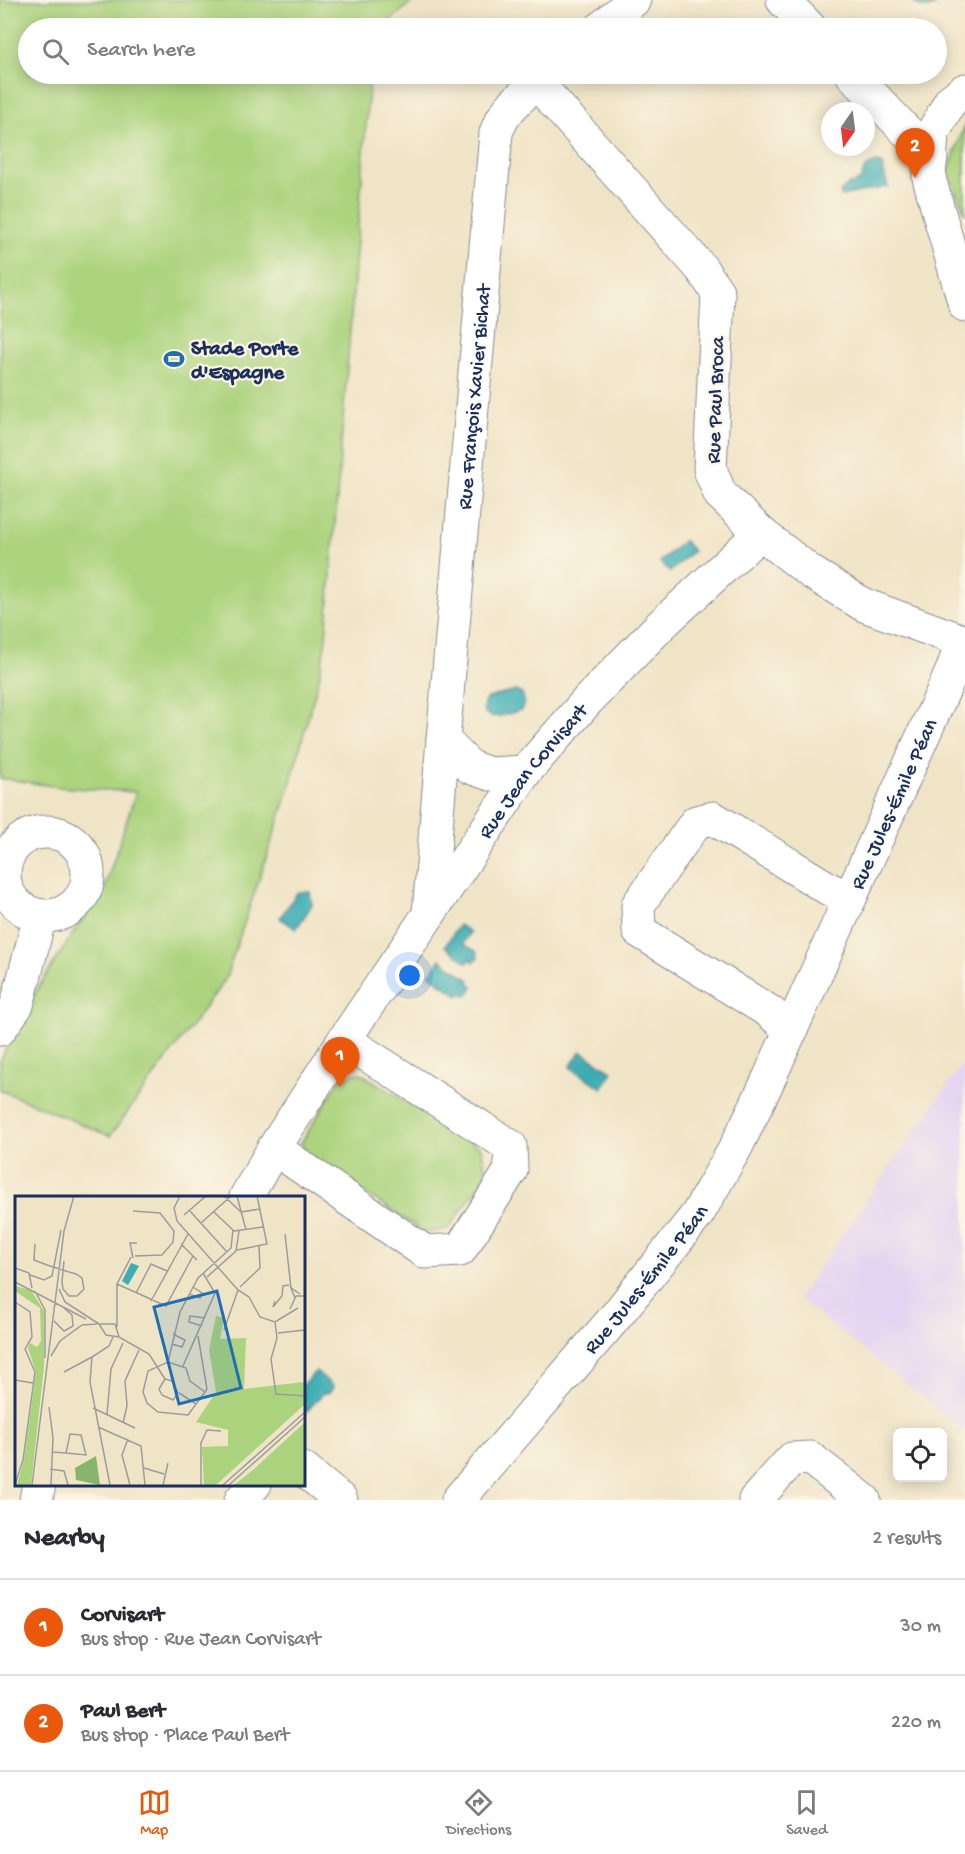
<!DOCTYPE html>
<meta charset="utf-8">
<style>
:root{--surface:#fff;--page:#f2f2f3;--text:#2b2b33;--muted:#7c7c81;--line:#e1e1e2;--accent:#ea580c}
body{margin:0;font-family:"Gochi Hand",sans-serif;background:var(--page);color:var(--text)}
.controls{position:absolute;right:18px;bottom:18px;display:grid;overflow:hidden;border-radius:9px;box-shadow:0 3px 15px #0003}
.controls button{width:54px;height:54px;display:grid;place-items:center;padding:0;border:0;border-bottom:2px solid var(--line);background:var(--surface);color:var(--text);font:30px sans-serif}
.compass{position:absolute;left:821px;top:102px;width:54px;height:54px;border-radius:50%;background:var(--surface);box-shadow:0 3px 15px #0003;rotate:194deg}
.you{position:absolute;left:410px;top:976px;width:21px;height:21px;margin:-15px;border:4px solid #fff;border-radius:50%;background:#1a73e8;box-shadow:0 0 0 9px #1a73e833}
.badge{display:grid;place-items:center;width:39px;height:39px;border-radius:50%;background:var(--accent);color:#fff;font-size:20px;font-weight:700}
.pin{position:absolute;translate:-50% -50px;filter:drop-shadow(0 2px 3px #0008)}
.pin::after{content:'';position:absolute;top:32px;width:21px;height:18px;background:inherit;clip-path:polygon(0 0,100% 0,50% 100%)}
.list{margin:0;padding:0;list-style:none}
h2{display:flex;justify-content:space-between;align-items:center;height:78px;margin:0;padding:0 24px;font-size:26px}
h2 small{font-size:20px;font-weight:400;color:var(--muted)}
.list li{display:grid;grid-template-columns:39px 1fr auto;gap:18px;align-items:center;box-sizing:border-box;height:96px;padding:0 24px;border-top:2px solid var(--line)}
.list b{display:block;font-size:22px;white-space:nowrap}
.list p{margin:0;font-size:20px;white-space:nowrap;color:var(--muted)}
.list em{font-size:20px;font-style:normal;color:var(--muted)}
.icon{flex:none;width:33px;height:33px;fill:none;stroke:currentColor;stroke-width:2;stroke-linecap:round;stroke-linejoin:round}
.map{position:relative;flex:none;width:965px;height:1500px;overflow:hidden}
.search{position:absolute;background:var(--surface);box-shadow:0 3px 15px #0003;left:18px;right:18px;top:18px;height:66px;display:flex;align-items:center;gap:15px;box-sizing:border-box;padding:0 21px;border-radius:33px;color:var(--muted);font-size:22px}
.sheet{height:270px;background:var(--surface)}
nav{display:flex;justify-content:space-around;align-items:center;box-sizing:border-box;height:84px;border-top:2px solid var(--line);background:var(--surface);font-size:16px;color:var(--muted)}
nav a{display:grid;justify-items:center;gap:3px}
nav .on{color:var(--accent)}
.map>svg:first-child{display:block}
.built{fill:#e4d3f2}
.green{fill:#abd37d;stroke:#63816e;stroke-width:1.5}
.water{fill:#3badb3;stroke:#2b6e88;stroke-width:1.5}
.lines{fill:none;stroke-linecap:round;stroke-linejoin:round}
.minor-casing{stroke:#868a92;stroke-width:35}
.minor{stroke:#fff;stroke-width:33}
.labels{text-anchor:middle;stroke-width:4.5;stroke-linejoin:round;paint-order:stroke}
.poi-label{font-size:21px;font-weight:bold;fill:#1b2f5e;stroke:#fcf5e5;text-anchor:start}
.street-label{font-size:21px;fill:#1b2f5e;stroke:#fcf5e5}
.inset-road{fill:none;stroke:#9b9c9c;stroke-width:1.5}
.view{fill:#1f6fb2;fill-opacity:0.15;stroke:#1f6fb2;stroke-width:3}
.inset-edge{fill:none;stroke:#1b2f5e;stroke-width:3}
</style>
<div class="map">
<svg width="965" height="1500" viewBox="0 0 965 1500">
<rect width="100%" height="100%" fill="#fcf5e5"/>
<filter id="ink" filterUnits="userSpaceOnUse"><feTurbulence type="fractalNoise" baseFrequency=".0167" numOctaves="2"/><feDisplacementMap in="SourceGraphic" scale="12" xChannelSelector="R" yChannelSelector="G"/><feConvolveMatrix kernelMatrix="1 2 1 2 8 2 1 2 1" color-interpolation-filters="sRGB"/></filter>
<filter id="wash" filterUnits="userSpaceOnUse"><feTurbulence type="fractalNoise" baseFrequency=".008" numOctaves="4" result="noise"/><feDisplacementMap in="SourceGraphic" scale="24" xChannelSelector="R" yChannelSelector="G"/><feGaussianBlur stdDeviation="1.35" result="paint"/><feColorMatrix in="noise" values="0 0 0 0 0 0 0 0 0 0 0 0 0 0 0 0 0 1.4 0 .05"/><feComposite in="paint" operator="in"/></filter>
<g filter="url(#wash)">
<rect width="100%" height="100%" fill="#f0e4c6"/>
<!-- built -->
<polygon class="built" points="965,1060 965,1431 798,1298"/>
<!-- green -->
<g class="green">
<polygon points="0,0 414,0 382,28 28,28 28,74 370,74 326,638 320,674 286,799 225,980 110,1136 0,1090 0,1061 36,991 76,929 102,896 136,792 59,787 0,778"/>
<polygon points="965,124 965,214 948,172"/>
<polygon points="360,1073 481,1148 487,1175 448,1229 426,1233 307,1155 301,1143 341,1078"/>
</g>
<!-- water -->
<g class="water">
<path d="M 911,0 L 941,0 C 931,11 920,10 911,0 Z"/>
<polygon points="876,162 882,165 888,187 841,196 840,192 850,183 852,185 861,179 864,170 871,164"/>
<polygon points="684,540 693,551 670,572 660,562"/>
<path d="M 515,691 L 522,694 C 525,700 525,704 521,710 C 512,712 491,723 484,711 C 482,706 484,702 487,698 Z"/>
<polygon points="306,891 310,892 312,905 296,929 280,918 297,893"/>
<polygon points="459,925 470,932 463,944 476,951 478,957 474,962 470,959 468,963 445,946"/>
<polygon points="440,959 470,980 469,982 473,988 467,995 461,994 459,996 429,975"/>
<polygon points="581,1051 613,1072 602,1088 570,1067"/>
<polygon points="316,1371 334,1387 328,1393 324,1393 306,1412 303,1409 303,1385"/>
</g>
</g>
<g filter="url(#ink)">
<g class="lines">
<!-- minor casing -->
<g class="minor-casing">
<g id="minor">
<polyline points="783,0 810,28"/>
<polyline points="601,28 634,0"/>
<polyline points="852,74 931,157"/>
<polyline points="537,83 701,268 718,293 710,469 720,494 762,534 812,573 864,605 965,642"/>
<polyline points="965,90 951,100 932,134 929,178 965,305"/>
<polyline points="443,740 470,767 490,774 525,772"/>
<circle cx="46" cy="874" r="42"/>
<path id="s1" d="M 429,914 L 443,740 L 496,133 C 504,107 528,91 548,74"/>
<polyline points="0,1029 17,1005 40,916"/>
<polyline points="791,1031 770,1012 639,931 638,905 696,822 713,818 829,889 849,898"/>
<polyline points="274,1148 425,1252 460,1250 511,1170 510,1146 344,1040"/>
<path id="s2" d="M 246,1197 L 274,1148 L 344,1040 L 525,772 L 588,700 L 660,626 L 751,542 L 762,534"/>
<polyline points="303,1469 341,1500"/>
<polyline points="36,1500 39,1484"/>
<polyline points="241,1500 255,1484"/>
<path id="s3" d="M 458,1500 L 612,1321 L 697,1215 L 736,1147 L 767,1083 L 953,669 L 962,641"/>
<polyline points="755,1500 792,1459 810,1458 864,1500"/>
</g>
</g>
<!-- minor -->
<use href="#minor" class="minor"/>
</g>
</g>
<!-- icons -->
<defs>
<g id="stadium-bare" transform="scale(1.62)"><path d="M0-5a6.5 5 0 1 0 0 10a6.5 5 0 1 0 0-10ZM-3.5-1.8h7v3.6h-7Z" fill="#1f6fb2" stroke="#fcf5e5" stroke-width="2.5" paint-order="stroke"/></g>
</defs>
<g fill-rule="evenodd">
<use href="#stadium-bare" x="174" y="359"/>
</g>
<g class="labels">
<!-- poi labels -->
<g class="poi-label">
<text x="191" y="354">Stade Porte<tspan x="191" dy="24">d'Espagne</tspan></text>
</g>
<!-- street labels -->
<g class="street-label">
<text dy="7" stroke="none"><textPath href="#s1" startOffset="519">Rue François Xavier Bichat</textPath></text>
<text transform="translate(714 400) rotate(-88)" y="7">Rue Paul Broca</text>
<text dy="7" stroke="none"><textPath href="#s2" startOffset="514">Rue Jean Corvisart</textPath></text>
<text dy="7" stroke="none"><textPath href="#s3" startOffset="828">Rue Jules-Émile Péan</textPath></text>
<text dy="7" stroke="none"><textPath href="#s3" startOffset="290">Rue Jules-Émile Péan</textPath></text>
</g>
</g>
<!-- overview -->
<g transform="translate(15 1196)">
<rect width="290" height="290" fill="#f0e4c6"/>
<path d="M 0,90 L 16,94 L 29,115 L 29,170 L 16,289 L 2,289 L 9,264 L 21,176 L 13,152 L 15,147 L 22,151 L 26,145 L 25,112 L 0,95 ZM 201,120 L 209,122 L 205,143 L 231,142 L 229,193 L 289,186 L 289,209 L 201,289 L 189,289 L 187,251 L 213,250 L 213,234 L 181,226 L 201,196 L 194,154 ZM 289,227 L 289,289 L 219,289 L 238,274 Z" fill="#abd37d"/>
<path d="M 81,260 L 85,289 L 61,284 L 60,272 Z" fill="#88b56c"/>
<path d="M 116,67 L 124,70 L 113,89 L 107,85 Z" fill="#3badb3"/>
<path class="inset-road" d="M 165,0 L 159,12 L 162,25 L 223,94 L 234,101 L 245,121 L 260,126 L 283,112M 209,0 L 226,16 L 245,13M 222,0 L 231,34M 118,15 L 145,17 L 159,35 L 158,46 L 147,59 L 120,60M 175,15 L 212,56M 199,16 L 219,35 L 248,31M 169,19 L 191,0M 186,27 L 216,0M 270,38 L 276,92M 20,48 L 19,64 L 32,69 L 54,76 L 61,78 L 67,82 L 69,93 L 62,100 L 54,100 L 48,93 L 47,86 L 49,65M 166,48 L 182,64M 222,54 L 252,48 L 242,0M 117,57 L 118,62 L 115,47 L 122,47M 0,72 L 14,77 L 17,92M 15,79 L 29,84 L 37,80 L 46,34M 192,81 L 221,55 L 224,35M 0,86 L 71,123M 102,88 L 151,110 L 178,60M 225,91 L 245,72 L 244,50M 44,93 L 50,106 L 84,128M 20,95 L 30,114 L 30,162M 121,97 L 136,68 L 152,75M 174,98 L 185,102 L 187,97 L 178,91M 280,102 L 276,92 L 285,98M 136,105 L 173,38M 260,105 L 258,111 L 267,100 L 268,90 L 274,89M 0,106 L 15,116 L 17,141 L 10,153 L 20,176 L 8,264 L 0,289M 275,113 L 281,100 L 290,100M 39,125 L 49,135 L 58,130 L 57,119 L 48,111M 260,126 L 262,142 L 256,163 L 261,198 L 290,200M 84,128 L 91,139 L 104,141 L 134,158 L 150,183M 84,128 L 100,128 L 104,141M 187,130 L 174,126 L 175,120 L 190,122M 102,131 L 102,88 L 116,61M 209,134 L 223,94M 263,137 L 290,134M 183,140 L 192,193 L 190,196 L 173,219 L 143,216 L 132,207 L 128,196 L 133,175 L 153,166 L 171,172 L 175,185 L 190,196M 157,148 L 167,151 L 170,144 L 158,138M 0,157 L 0,178M 36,160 L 45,145 L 67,129 L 82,128M 153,166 L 165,116 L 183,82 L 216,52 L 218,34M 168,170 L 200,97 L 188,77M 49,176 L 77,161M 150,183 L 144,193 L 147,199 L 158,204 L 163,197M 150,183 L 157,185 L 163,197M 0,184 L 18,187M 164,197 L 181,208M 34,211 L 38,242 L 36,289M 78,212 L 120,232M 92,218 L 96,173 L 108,147M 108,227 L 112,210 L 110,185 L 124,154M 83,231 L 126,250 L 130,289M 113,243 L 107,259 L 115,289M 37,256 L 51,257 L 55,238 L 66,239 L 71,259 L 51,257M 129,272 L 149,278M 35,273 L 49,275 L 53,289M 17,289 L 49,35 L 59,0M 95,289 L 75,186 L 77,161 L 94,150 L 98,141M 148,289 L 153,267M 186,289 L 186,247 L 192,234 L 206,235M 208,289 L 290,216M 214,289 L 290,221"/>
<path class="view" d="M 202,95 L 226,192 L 164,208 L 139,111 Z"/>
<rect width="290" height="290" class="inset-edge"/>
</g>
</svg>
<div class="controls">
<button><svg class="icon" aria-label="locate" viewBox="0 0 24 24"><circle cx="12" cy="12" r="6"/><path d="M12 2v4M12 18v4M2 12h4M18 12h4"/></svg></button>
</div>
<svg class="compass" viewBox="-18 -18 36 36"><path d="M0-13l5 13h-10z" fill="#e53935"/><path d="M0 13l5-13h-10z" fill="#7c7c81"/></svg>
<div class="you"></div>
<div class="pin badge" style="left:340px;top:1087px">1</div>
<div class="pin badge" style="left:915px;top:178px">2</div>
<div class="search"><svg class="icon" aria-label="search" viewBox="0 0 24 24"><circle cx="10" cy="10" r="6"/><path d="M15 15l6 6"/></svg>Search here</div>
</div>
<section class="sheet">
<h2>Nearby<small>2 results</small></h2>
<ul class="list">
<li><span class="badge">1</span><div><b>Corvisart</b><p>Bus stop · Rue Jean Corvisart</p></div><em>30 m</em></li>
<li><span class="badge">2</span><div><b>Paul Bert</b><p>Bus stop · Place Paul Bert</p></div><em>220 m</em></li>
</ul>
</section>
<nav>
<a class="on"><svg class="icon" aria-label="map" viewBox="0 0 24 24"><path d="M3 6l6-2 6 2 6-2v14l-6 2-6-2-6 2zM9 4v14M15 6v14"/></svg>Map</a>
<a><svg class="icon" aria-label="directions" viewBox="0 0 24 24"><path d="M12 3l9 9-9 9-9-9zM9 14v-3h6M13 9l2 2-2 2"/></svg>Directions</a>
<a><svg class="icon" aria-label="saved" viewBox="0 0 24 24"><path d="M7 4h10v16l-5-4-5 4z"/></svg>Saved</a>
</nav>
